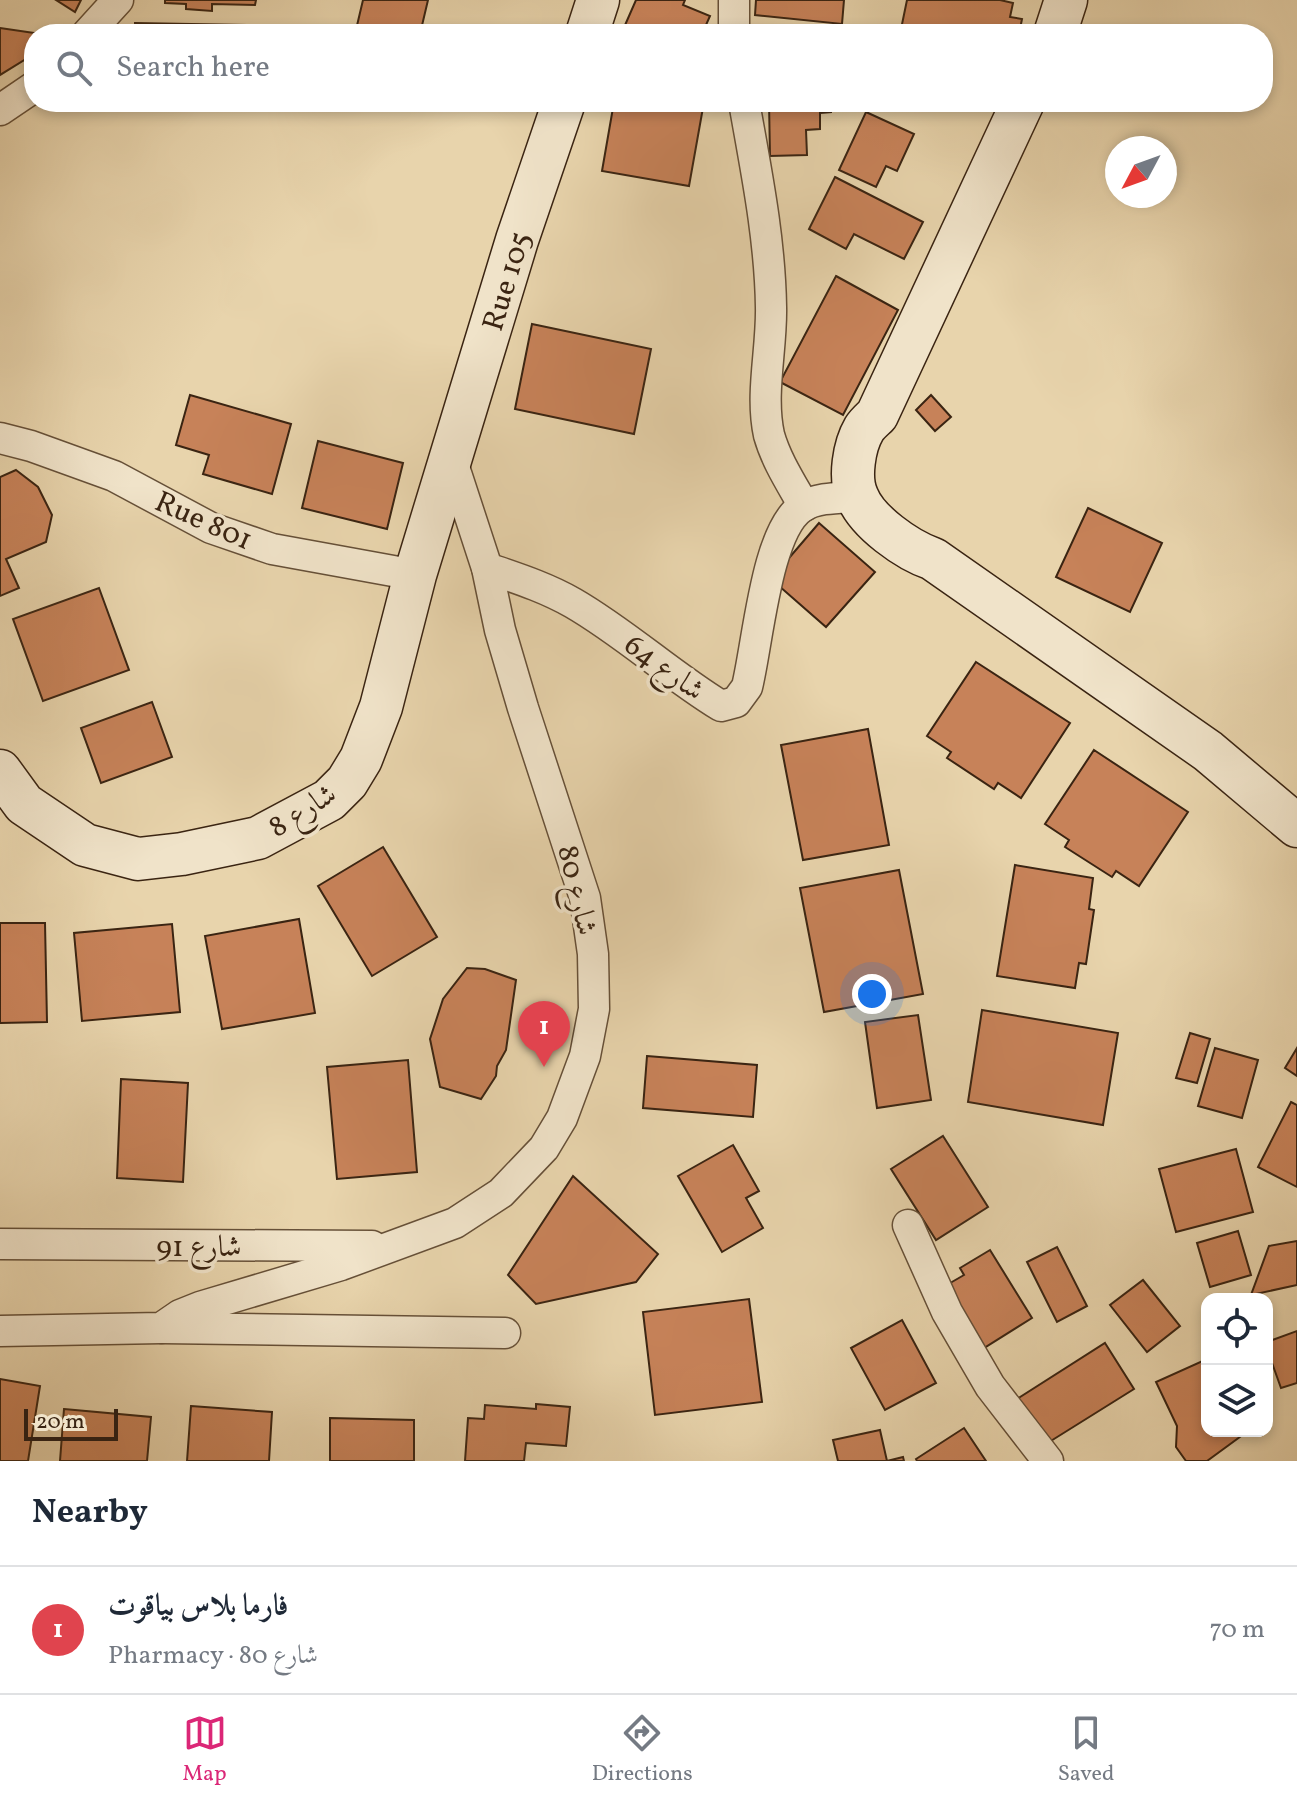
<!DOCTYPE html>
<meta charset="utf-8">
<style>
:root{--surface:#fff;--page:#f6f6f7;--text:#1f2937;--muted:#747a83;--line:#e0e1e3;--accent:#db2777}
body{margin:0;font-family:Vollkorn,Amiri,serif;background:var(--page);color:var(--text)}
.controls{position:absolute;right:24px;bottom:24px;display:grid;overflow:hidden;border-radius:16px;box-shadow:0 4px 12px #0003}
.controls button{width:72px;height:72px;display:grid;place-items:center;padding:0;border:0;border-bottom:2px solid var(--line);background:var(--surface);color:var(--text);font:40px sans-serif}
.compass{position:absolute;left:1105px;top:136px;width:72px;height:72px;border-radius:50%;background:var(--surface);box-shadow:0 4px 12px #0003;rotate:229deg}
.scale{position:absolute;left:24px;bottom:20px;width:94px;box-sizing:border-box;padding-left:8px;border:4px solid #3a2412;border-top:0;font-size:22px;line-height:28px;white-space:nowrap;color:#3a2412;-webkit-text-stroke:6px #f0e3c9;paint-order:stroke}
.you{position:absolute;left:872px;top:994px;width:28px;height:28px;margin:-20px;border:6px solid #fff;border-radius:50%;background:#1a73e8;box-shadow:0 0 0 12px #1a73e833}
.badge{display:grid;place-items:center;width:52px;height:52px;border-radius:50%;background:var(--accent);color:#fff;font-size:26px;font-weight:700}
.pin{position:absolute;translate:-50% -66px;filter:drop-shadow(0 2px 4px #0008)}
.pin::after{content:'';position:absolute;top:42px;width:28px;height:24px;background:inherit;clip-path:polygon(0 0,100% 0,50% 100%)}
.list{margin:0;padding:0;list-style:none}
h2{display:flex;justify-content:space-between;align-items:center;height:104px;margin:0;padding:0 32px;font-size:34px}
h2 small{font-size:26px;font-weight:400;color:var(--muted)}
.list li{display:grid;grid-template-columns:52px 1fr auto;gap:24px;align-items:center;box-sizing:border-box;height:128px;padding:0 32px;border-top:2px solid var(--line)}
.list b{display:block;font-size:30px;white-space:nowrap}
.list p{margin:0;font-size:26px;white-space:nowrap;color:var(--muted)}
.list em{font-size:26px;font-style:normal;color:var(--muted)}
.icon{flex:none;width:44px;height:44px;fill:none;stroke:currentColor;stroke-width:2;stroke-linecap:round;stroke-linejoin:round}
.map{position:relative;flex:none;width:1297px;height:1461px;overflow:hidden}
.search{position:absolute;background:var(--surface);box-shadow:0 4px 12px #0003;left:24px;right:24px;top:24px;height:88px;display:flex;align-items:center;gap:20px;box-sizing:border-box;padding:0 28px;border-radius:32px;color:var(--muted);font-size:30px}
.sheet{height:232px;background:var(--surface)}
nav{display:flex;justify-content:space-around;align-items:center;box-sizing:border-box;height:112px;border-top:2px solid var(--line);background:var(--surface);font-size:22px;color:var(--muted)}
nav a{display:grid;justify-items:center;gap:4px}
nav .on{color:var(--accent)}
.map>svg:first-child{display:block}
.building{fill:#c78259;stroke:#3a2412;stroke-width:2}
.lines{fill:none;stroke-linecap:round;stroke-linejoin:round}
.street-casing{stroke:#665038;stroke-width:33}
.secondary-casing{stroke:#3a2412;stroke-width:45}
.street{stroke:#f0e3c9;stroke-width:30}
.secondary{stroke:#f0e3c9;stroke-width:42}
.labels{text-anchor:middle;stroke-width:7;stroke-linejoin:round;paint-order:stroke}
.street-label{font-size:30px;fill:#3a2412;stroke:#f0e3c9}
</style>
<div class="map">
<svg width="1297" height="1461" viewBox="0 0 1297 1461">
<rect width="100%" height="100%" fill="#e8d4ac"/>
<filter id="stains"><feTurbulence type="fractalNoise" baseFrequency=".0025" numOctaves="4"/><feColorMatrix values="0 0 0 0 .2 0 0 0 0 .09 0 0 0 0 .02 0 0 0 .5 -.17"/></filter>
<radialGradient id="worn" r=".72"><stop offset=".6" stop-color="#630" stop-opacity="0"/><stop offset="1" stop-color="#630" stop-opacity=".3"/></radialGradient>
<!-- building -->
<g class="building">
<polygon points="56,0 81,0 75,12"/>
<polygon points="165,0 256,0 255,5 212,4 212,11 186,9 186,4 165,3"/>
<polygon points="363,0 428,0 420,34 355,34"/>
<polygon points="636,0 685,0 683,5 710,16 702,34 627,34 622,32"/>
<polygon points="756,0 844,0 842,24 755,15"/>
<polygon points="907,0 1000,0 1013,3 1010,17 1022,19 1019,34 900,34"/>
<polygon points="135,23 246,25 246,34 135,34"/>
<polygon points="0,28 41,34 34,34 34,54 0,75"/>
<polygon points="614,102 704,102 689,186 602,171"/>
<polygon points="769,102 831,102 831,112 820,113 820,129 806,130 807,155 770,156"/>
<polygon points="866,112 914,134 897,171 886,166 876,187 839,170"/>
<polygon points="835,177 923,222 904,259 854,234 846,249 809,229"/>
<polygon points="836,276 898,310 843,415 780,382"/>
<polygon points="532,324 651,349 634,434 515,409"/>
<polygon points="190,395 291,424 272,494 203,474 209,455 176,445"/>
<polygon points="931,395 951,417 935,431 916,410"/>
<polygon points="318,441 403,463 387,529 302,508"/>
<polygon points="16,470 38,487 52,515 46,542 6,559 19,588 0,596 0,477"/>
<polygon points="1088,508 1162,543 1130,612 1056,577"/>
<polygon points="819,523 875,572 826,627 771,579"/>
<polygon points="99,588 129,670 43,701 13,619"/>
<polygon points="976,662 1070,723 1021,798 998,783 994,789 947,758 951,752 927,736"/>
<polygon points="152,702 172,757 101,783 81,728"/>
<polygon points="868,729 889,845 803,860 781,745"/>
<polygon points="1094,750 1188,812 1139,886 1116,871 1112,877 1065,847 1069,840 1045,824"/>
<polygon points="383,847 437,937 372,976 318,886"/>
<polygon points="1015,865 1093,878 1089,909 1094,910 1086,964 1079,963 1075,988 997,976"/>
<polygon points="899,870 923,994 824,1012 800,888"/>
<polygon points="299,919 315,1013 222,1029 205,936"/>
<polygon points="0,923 45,923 47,1022 0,1023"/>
<polygon points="172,924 180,1012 82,1021 74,933"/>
<polygon points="467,968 485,969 516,980 506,1050 497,1066 496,1076 481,1099 440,1087 430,1039 443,999"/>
<polygon points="982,1010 1118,1033 1103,1125 968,1102"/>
<polygon points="918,1015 931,1100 877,1108 865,1022"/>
<polygon points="1190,1033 1210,1039 1197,1083 1176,1078"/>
<polygon points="1215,1048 1258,1060 1242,1118 1198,1106"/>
<polygon points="1297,1048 1297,1076 1285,1068"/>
<polygon points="647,1056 757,1065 753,1117 643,1108"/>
<polygon points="408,1060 417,1172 337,1179 327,1067"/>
<polygon points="121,1079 188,1083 183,1182 117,1178"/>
<polygon points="1291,1102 1297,1105 1297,1187 1258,1167"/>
<polygon points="943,1136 988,1207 936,1240 891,1169"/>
<polygon points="733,1145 759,1191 746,1198 763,1228 722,1252 678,1176"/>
<polygon points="1236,1149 1253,1212 1176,1232 1159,1169"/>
<polygon points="573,1176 658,1254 636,1282 536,1304 508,1275"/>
<polygon points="1238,1231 1251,1275 1210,1287 1197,1243"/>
<polygon points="1297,1241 1297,1285 1251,1295 1269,1246"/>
<polygon points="1057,1247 1087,1306 1057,1322 1027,1262"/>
<polygon points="990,1250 1032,1318 984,1348 945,1286 964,1275 960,1268"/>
<polygon points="1143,1280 1180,1326 1147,1352 1110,1305"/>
<polygon points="749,1299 762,1402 655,1415 643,1312"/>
<polygon points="902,1320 936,1383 885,1410 851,1348"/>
<polygon points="1297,1331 1297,1383 1281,1388 1267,1349 1267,1342"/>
<polygon points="1105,1343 1134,1389 1046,1444 1017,1399"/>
<polygon points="1207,1359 1207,1431 1248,1431 1207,1461 1186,1461 1176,1447 1177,1426 1156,1382"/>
<polygon points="0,1379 40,1386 28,1461 0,1461"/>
<polygon points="536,1404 570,1407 566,1446 526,1443 524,1461 465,1461 468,1418 484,1419 485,1405 536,1409"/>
<polygon points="191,1406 272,1412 269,1461 187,1461"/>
<polygon points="64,1409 151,1417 147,1461 60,1461"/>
<polygon points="330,1418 414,1420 414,1461 330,1461"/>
<polygon points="964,1428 986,1461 917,1461 916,1459"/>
<polygon points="880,1430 887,1461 903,1457 904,1461 838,1461 833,1440"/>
</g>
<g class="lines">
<!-- street casing -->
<g class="street-casing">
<g id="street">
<polyline points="734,0 734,34"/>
<polyline points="87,34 118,0"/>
<path d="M 744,102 C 756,170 770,238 771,307 C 772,349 760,394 769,435 C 776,460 791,483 804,506"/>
<polyline points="0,110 34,87"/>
<polyline points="0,438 31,446 114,476 211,528 272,549 415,575"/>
<path d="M 487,568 C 516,578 545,587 573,603 C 625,633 670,675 721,706 L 736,702 L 747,687 C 758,643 766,531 802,507 C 817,497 840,498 857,497"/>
<polyline points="908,1225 947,1312 990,1386 1048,1461"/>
<polyline points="0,1244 372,1246"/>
<polyline points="163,1328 505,1333"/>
<polyline points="0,1331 161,1328 180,1315 200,1307 341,1265 455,1223 501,1193 544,1148 562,1118 585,1056 594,1009 593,954 585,898 523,708 500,630 487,568 452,461"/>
</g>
</g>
<!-- secondary casing -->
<g class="secondary-casing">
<g id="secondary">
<polyline points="587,34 598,0"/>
<polyline points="1055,34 1066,0"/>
<path d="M 1023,102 L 877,415 C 873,419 867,424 864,429 C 854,446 849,478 857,496 C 867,522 907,550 933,559 L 1208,751 L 1297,826"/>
<polyline points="0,771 24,804 85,845 138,859 182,854 258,838 329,800 347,782 361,759 381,707 415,575 517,240 564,102"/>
</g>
</g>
<!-- street -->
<use href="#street" class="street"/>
<!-- secondary -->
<use href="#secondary" class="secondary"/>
</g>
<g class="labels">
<!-- street labels -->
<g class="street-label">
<text transform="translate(506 281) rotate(-73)" y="10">Rue 105</text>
<text transform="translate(204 520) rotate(24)" y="10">Rue 801</text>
<text transform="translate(665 667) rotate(36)" y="10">شارع 64</text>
<text transform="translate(302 810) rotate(-32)" y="10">شارع 8</text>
<text transform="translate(578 890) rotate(77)" y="10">شارع 80</text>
<text x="199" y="1256">شارع 91</text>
</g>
</g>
<rect width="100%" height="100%" filter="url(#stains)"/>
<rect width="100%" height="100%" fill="url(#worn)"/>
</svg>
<div class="controls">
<button><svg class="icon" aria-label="locate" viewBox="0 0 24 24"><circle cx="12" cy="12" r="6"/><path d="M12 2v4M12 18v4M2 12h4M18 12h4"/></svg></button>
<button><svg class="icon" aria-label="layers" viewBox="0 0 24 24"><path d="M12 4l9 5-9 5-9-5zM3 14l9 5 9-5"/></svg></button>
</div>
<svg class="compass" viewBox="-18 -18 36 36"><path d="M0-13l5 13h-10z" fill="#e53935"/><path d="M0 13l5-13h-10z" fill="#747a83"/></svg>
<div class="scale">20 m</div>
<div class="you"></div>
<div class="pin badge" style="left:544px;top:1067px;background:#e0444e">1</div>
<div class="search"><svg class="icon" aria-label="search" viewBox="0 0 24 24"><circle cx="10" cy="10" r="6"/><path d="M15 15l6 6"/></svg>Search here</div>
</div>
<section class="sheet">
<h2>Nearby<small></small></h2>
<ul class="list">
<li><span class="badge" style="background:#e0444e">1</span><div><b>فارما بلاس بياقوت</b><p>Pharmacy · شارع 80</p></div><em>70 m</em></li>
</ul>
</section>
<nav>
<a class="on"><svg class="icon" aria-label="map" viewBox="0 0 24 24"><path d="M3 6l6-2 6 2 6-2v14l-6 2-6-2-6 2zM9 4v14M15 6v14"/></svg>Map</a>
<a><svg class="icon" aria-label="directions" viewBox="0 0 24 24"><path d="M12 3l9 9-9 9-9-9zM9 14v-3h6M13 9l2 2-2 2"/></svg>Directions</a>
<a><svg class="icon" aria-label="saved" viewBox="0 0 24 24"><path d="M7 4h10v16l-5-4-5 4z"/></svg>Saved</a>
</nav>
